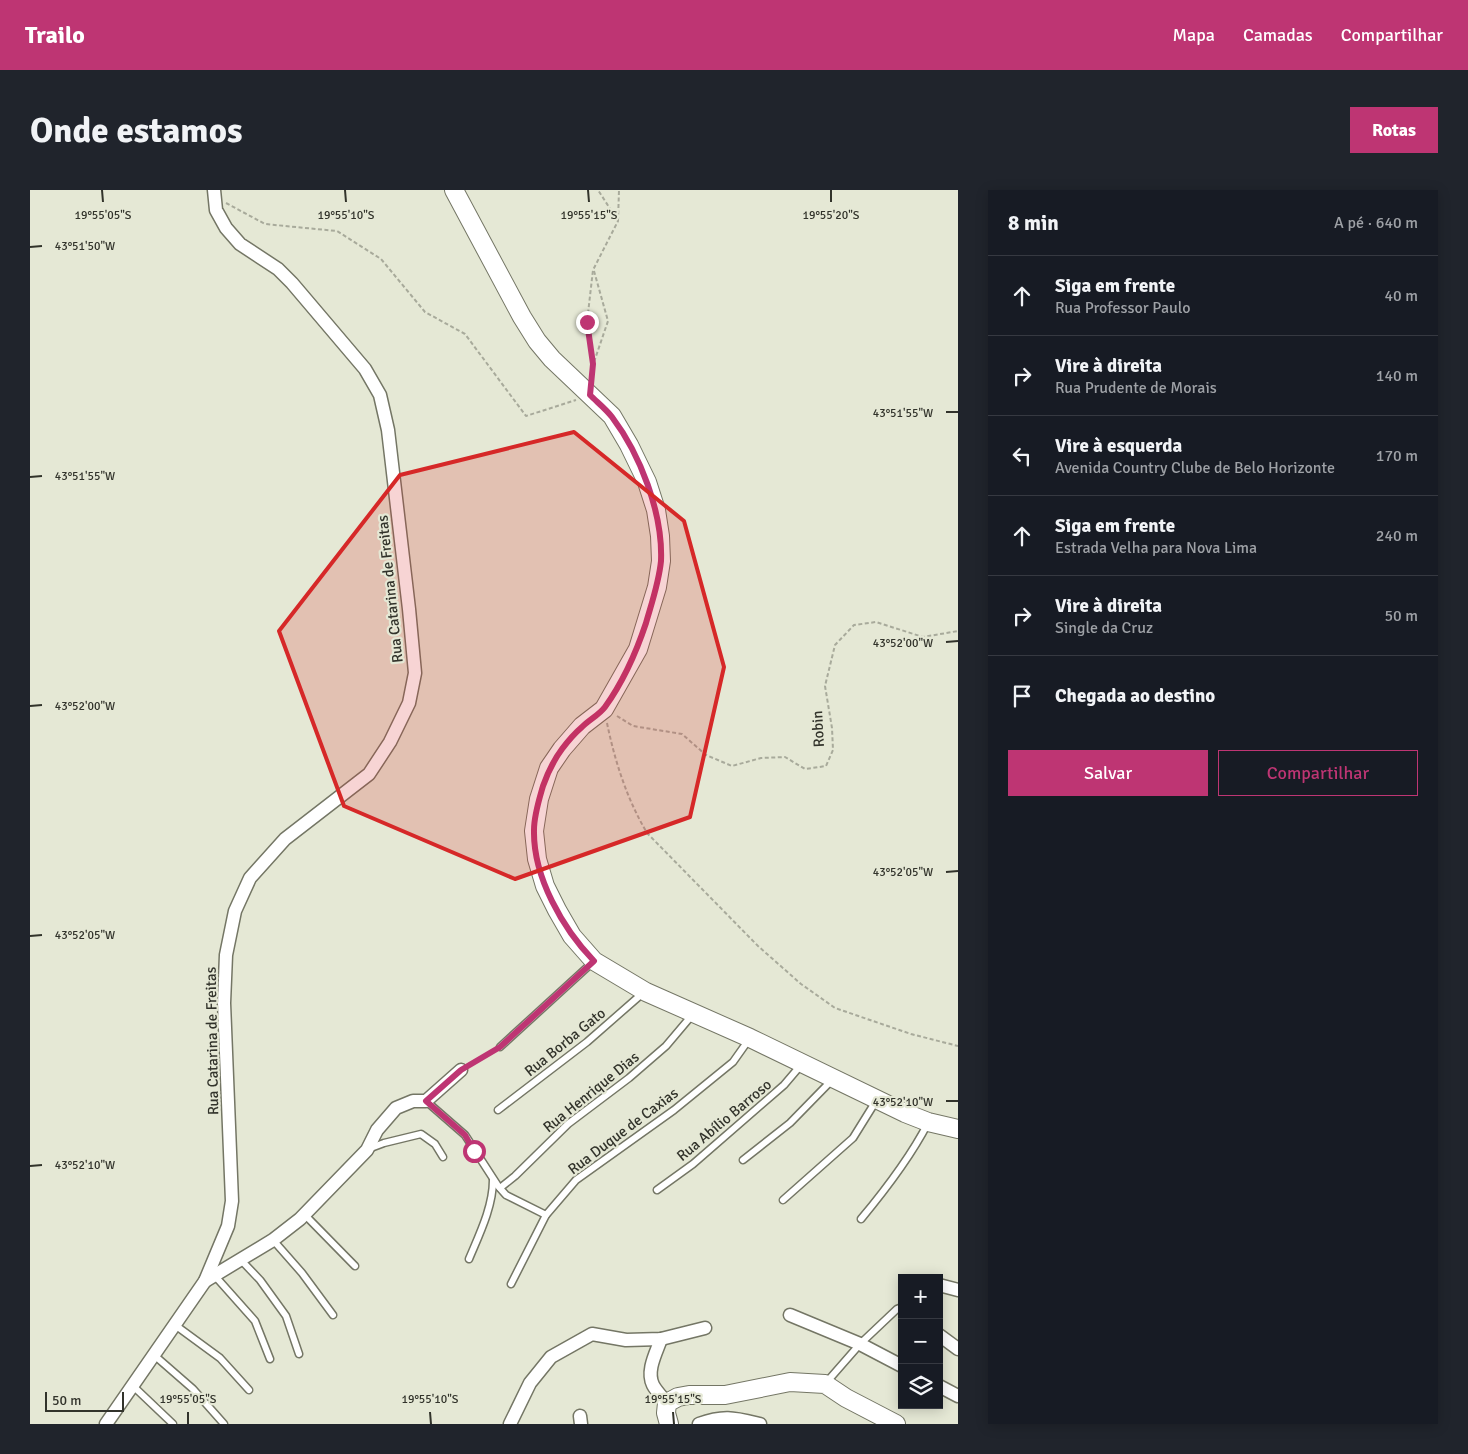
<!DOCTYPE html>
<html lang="pt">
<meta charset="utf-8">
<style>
:root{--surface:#171b24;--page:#20242c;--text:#f1f3f6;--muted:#9ea1a6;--line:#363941;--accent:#be3573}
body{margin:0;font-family:Signika,sans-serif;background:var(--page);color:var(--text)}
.controls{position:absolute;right:15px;bottom:15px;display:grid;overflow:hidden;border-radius:0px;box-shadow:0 2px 12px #0003}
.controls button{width:45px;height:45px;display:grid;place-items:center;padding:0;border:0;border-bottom:1px solid var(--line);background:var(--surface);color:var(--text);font:25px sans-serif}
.scale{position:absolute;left:15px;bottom:12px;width:79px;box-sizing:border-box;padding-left:5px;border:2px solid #32332b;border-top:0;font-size:14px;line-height:18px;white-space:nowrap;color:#32332b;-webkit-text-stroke:4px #e5e8d5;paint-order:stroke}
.stop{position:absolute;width:15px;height:15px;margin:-11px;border:4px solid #be3573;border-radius:50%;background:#fff}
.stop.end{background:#be3573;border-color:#fff;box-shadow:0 1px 5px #0008}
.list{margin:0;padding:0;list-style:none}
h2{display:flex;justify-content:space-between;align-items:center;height:65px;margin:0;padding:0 20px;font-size:21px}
h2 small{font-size:16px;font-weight:400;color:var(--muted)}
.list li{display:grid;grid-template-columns:32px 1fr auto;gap:15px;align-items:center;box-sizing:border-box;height:80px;padding:0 20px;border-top:1px solid var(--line)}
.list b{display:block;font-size:19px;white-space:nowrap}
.list p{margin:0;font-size:16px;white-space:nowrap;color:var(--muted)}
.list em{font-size:16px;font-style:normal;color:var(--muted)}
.actions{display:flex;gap:10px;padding:15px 20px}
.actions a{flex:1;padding:11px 0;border:1px solid var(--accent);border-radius:0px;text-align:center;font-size:18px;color:var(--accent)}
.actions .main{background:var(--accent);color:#fff}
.icon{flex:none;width:28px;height:28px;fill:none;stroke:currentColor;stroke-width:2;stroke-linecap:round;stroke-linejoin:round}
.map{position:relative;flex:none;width:928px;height:1234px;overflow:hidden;border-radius:0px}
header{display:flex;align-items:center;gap:30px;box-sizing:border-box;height:70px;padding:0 25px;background:var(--accent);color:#fff}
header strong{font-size:24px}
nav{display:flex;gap:28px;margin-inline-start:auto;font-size:18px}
.intro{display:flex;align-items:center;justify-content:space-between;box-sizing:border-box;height:120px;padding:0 30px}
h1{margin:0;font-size:35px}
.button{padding:12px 22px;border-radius:0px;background:var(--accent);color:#fff;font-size:18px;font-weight:700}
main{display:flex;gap:30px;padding:0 30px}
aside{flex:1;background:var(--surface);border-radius:0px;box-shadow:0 2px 12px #0003}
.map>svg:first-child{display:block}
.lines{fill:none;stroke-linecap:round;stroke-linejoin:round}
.lane-casing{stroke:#747665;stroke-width:9}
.street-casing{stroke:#747665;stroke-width:15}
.secondary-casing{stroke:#747665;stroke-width:20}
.path{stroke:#a8aa9b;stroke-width:2;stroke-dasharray:4 2.5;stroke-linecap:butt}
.lane{stroke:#fff;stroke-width:6}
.street{stroke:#fff;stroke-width:12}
.secondary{stroke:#fff;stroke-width:18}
.route{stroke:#be3573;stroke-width:6}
.marked{fill:#d62828;fill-opacity:0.2;stroke:#d62828;stroke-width:4;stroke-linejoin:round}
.ticks{fill:none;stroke:#32332b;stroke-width:2}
.labels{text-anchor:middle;stroke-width:4.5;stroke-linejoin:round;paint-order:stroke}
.street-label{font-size:15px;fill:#32332b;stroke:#e5e8d5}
.ticks-label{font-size:12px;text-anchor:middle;fill:#32332b;stroke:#e5e8d5;stroke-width:4.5;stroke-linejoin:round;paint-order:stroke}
</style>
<header>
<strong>Trailo</strong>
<nav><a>Mapa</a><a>Camadas</a><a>Compartilhar</a></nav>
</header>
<div class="intro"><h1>Onde estamos</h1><a class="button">Rotas</a></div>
<main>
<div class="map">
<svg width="928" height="1234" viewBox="0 0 928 1234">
<rect width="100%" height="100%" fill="#e5e8d5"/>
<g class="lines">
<!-- lane casing -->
<g class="lane-casing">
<g id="lane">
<polyline points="470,857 563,772"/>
<polyline points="396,911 435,945 468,996 476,1005 516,1025"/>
<polyline points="468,920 557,852 613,803"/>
<polyline points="338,959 354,953 391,944 405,954 413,967"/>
<polyline points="713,970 760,933 803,889"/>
<polyline points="470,998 485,986 538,934 599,888 636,856 663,824"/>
<polyline points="627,1000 663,974 754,895 771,875"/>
<polyline points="753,1010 823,948 846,911"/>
<polyline points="274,1024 325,1076"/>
<path d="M 831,1029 C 856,999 880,968 898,933"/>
<polyline points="243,1050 272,1083 303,1125"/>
<polyline points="210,1069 230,1090 256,1126 269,1164"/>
<path d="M 439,1069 C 449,1045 463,1017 463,990"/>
<polyline points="185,1086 225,1131 240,1169"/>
<polyline points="481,1094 516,1025 546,990 644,920 703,872 720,848"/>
<polyline points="145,1135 190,1168 219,1200"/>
<polyline points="124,1165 163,1199 194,1234"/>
<polyline points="795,1194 830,1154 867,1119 872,1117"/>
<polyline points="102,1195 143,1234"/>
</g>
</g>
<!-- street casing -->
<g class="street-casing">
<g id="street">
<polyline points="175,1091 243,1050 270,1029 337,960 347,940 366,918 383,911 396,911 431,880"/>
<polyline points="909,1095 928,1100"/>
<polyline points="760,1125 830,1154 872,1176"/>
<polyline points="909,1145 928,1159"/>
<path d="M 631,1149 C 626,1163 616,1181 623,1195 C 626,1201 633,1208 637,1213"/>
<polyline points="909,1196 928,1206"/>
<polyline points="550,1226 551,1234"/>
<polyline points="76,1234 175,1091 198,1036 202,1011 194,813 196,765 205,721 220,688 255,649 339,584 360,552 379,513 385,483 379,419 358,240 350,205 335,179 262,93 248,79 210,54 196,38 186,20 184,0"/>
<polyline points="480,1234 500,1193 521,1167 562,1144 596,1150 631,1149 675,1138"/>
<path d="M 669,1234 C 694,1225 704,1228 730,1234"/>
</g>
</g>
<!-- secondary casing -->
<g class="secondary-casing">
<g id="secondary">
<polyline points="424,0 492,127 507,151 522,169 582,226 599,255 617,292 626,320 630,346 631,371 627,397 608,459 574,519 552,536 532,559 519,578 509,609 504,641 507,669 515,696 527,720 542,746 564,771 616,802 720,848 875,923 898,932 928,939"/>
<polyline points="639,1234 636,1223 637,1213 648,1207 659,1205 695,1205 760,1192 795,1194 816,1208 866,1234"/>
</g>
</g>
<!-- path -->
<g class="path">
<polyline points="196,13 235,34 307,41 351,69 395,122 435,144 496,226 546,210"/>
<polyline points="588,31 589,0"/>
<polyline points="564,81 578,131 564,172"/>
<polyline points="562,188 563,174 557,132 563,80 588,31 568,0"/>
<polyline points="587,526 603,536 652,544 676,565 702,576 731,568 755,567 775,579 796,576 803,560 802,538 795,496 805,455 824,435 846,432 893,447 928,441"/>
<path d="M 577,533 C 585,572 597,609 617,643 L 728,756 L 771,794 L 805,818 L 881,844 L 928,856"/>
<polyline points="440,875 464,861"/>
</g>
<!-- lane -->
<use href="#lane" class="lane"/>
<!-- street -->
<use href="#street" class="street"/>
<!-- secondary -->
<use href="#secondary" class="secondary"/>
</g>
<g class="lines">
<!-- route -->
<path class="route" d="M 444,961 L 435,945 L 396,911 L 431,880 L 470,857 L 564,771 C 533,739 503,687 504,640 C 504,625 509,610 513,596 C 518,582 523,571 532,559 C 538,551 545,543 552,537 C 559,530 569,525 575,517 C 593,492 606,463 616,433 C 622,412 629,392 631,371 C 633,323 610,264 582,227 C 576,219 567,212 560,205 L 563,174 L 557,132"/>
</g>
<!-- marked area -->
<path class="marked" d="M 544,242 L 654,331 L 694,477 L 660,627 L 485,689 L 314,616 L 249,441 L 370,285 Z"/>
<!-- ticks -->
<path class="ticks" d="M 72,0 L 73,12M 315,0 L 316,12M 558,0 L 559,12M 801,0 L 801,12M 0,57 L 12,56M 916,222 L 928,222M 0,287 L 12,286M 916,452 L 928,451M 0,516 L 12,515M 916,682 L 928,681M 0,746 L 12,745M 916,911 L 928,911M 0,976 L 12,975M 158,1222 L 158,1234M 400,1222 L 401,1234M 643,1222 L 644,1234"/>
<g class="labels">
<!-- street labels -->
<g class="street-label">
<text transform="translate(360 399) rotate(-96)" y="5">Rua Catarina de Freitas</text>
<text transform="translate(788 539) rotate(-93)" y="5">Robin</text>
<text transform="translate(182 851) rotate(-91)" y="5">Rua Catarina de Freitas</text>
<text transform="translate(535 852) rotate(-39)" y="5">Rua Borba Gato</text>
<text transform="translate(561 902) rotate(-39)" y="5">Rua Henrique Dias</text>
<text transform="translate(694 930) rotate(-40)" y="5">Rua Abílio Barroso</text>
<text transform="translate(593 941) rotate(-37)" y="5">Rua Duque de Caxias</text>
</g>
</g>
<g class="ticks-label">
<text x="73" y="29">19°55'05"S</text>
<text x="316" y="29">19°55'10"S</text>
<text x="559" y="29">19°55'15"S</text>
<text x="801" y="29">19°55'20"S</text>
<text x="55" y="60">43°51'50"W</text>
<text x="873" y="227">43°51'55"W</text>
<text x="55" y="290">43°51'55"W</text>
<text x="873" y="457">43°52'00"W</text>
<text x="55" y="520">43°52'00"W</text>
<text x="873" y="686">43°52'05"W</text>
<text x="55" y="749">43°52'05"W</text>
<text x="873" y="916">43°52'10"W</text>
<text x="55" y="979">43°52'10"W</text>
<text x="158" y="1213">19°55'05"S</text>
<text x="400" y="1213">19°55'10"S</text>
<text x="643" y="1213">19°55'15"S</text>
</g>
</svg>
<div class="controls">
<button>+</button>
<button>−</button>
<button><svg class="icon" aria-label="layers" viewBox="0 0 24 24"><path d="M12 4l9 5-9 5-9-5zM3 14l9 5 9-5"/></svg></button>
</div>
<div class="scale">50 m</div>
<div class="stop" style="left:444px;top:961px"></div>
<div class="stop end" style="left:557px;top:132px"></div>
</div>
<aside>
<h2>8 min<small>A pé · 640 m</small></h2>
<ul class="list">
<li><svg class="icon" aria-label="ahead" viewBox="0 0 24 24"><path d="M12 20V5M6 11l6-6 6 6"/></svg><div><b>Siga em frente</b><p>Rua Professor Paulo</p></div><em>40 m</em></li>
<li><svg class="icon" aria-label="right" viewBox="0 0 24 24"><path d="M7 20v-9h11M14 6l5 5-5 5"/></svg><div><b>Vire à direita</b><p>Rua Prudente de Morais</p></div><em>140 m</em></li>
<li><svg class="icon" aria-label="left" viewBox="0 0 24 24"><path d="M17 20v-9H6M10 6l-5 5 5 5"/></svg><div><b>Vire à esquerda</b><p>Avenida Country Clube de Belo Horizonte</p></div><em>170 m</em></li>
<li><svg class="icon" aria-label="ahead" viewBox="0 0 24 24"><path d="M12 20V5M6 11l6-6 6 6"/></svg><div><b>Siga em frente</b><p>Estrada Velha para Nova Lima</p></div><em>240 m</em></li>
<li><svg class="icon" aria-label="right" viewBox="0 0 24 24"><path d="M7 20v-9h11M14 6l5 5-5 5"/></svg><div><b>Vire à direita</b><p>Single da Cruz</p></div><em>50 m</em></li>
<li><svg class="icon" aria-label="arrive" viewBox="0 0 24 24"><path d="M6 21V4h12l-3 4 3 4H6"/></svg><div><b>Chegada ao destino</b></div></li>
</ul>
<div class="actions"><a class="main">Salvar</a><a>Compartilhar</a></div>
</aside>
</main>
